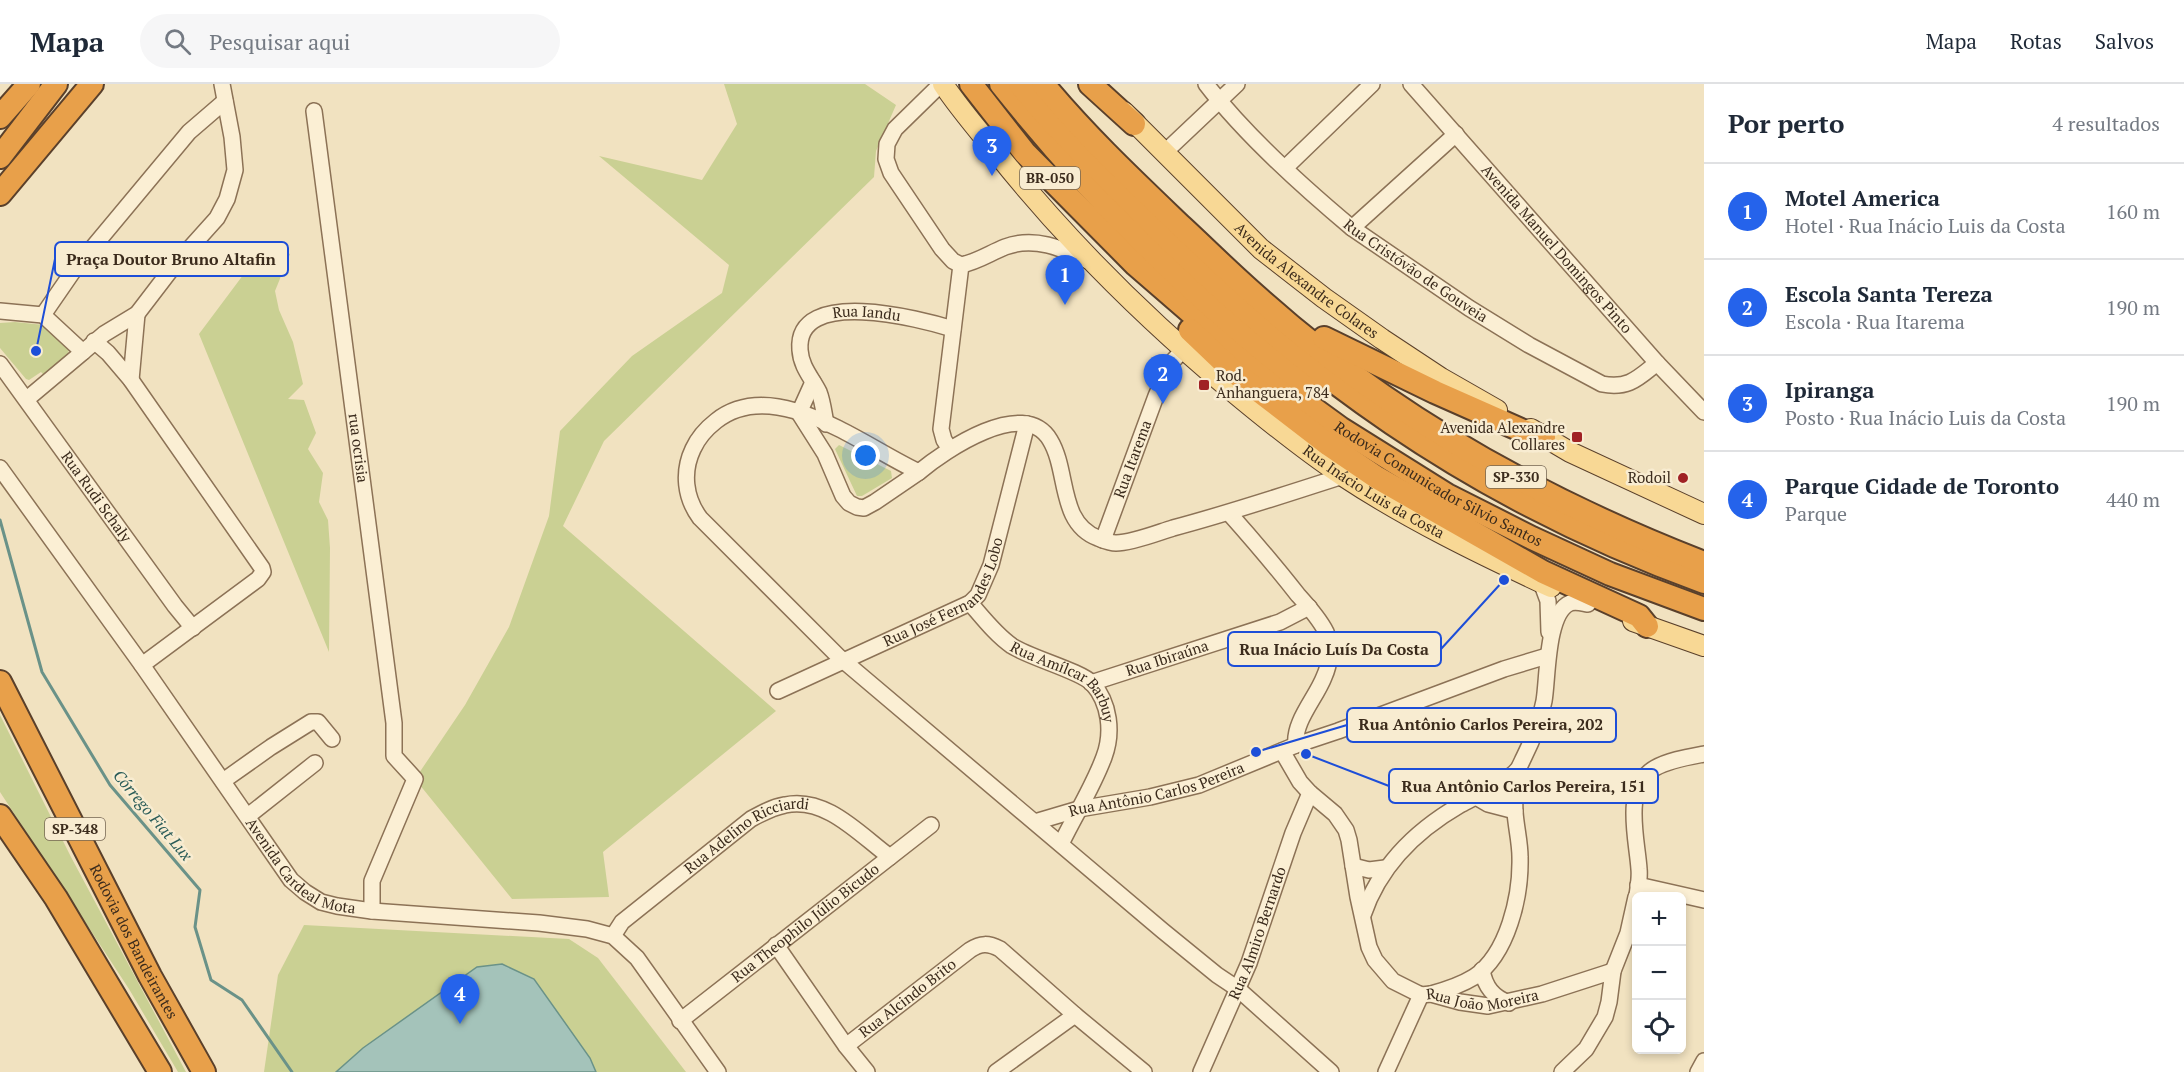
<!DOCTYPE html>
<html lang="pt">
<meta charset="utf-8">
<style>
:root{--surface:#fff;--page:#f6f6f7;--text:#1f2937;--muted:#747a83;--line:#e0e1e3;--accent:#2563eb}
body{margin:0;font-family:"PT Serif",serif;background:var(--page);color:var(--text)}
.controls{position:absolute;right:18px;bottom:18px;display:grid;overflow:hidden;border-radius:9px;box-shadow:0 3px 9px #0003}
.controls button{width:54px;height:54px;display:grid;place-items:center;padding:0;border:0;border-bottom:2px solid var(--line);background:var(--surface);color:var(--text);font:30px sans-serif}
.you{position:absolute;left:866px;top:372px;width:21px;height:21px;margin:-15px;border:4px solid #fff;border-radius:50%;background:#1a73e8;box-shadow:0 0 0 9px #1a73e833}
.badge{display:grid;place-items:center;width:39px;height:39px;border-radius:50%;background:var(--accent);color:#fff;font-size:20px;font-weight:700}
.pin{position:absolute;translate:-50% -50px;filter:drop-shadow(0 2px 3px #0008)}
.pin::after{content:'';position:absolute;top:32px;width:21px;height:18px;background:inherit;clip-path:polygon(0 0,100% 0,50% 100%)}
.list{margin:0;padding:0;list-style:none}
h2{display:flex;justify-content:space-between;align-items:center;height:78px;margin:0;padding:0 24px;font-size:26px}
h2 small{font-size:20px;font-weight:400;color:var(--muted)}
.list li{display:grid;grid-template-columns:39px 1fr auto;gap:18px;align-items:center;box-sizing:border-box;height:96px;padding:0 24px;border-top:2px solid var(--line)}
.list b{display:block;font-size:22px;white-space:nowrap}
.list p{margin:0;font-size:20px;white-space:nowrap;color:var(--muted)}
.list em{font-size:20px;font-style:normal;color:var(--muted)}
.icon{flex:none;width:33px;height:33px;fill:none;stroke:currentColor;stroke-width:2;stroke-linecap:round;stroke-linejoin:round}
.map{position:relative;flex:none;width:1704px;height:988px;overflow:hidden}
header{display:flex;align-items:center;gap:36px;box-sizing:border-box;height:84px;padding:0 30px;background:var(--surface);border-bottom:2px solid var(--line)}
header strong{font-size:28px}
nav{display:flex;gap:33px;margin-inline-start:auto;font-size:21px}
.search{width:420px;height:54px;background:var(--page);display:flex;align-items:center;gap:15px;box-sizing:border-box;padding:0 21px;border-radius:33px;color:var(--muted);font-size:22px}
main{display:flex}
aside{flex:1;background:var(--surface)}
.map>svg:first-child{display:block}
.green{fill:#cad093}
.water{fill:#a4c3ba;stroke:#6a9288;stroke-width:1.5}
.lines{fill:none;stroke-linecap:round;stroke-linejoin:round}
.stream{stroke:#6a9288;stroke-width:3}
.minor-casing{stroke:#8c7256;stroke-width:18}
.major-casing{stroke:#5a402b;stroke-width:22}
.highway-casing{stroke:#5a402b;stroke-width:26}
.minor{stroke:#fbefd4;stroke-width:15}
.major{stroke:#f8d895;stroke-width:20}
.highway{stroke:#e8a04a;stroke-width:22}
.poi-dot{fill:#a02124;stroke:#f8ecd1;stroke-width:2}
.labels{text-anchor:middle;stroke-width:5;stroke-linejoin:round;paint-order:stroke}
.shield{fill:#f8ecd1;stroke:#746552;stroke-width:1.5}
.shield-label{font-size:14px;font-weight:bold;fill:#3b2b1c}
.street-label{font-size:15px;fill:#3b2b1c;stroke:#f8ecd1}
.poi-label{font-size:15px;fill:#3b2b1c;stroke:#f8ecd1;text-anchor:end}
.water-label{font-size:16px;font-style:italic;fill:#2a5c58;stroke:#f8ecd1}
.leader{fill:none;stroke:#1d4ed8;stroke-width:2}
.callout-dot{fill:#1d4ed8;stroke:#f8ecd1;stroke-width:2}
.callout{fill:#f8ecd1;stroke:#1d4ed8;stroke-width:2}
.callout-label{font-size:16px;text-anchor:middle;font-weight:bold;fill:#3b2b1c}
</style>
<header>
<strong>Mapa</strong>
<div class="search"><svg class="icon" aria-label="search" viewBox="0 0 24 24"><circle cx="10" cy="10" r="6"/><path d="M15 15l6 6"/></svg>Pesquisar aqui</div>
<nav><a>Mapa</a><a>Rotas</a><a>Salvos</a></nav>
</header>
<main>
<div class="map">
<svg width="1704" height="988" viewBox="0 0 1704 988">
<rect width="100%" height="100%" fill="#f1e2c0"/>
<!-- green -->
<g class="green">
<polygon points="724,0 865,0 896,21 876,67 874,93 604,357 563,442 776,627 603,768 609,813 512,815 415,695 465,621 509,543 549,432 560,347 632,272 722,209 729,181 599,72 702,96 737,40"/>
<polygon points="267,159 290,170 275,207 279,226 293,258 303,300 288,315 304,316 316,349 308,365 323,389 319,418 328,436 330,464 329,568 199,250"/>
<polygon points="15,238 44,241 70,266 68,268 69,270 44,291 41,288 29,296 26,295 0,264 0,239"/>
<polygon points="839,361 891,387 892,394 862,412 857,412 835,365"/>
<polygon points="0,631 71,773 186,988 178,988 129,905 0,708"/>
<polygon points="304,841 569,855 598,874 686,988 264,988 278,891"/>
</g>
<!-- water -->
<polygon class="water" points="502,880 534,895 590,974 596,988 336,988 363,964 477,883"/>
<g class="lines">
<!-- stream -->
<polyline class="stream" points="0,436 42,588 110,701 200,806 195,843 211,896 242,916 292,988"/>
<!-- minor casing -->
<g class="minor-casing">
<g id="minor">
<path d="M 941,0 L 895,45 L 887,60 L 886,75 L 891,89 L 942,165 L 953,177 L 961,181 C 977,178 990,169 1005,163 C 1034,152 1062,164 1088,177"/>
<path id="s1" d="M 1206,0 C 1245,51 1303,103 1352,144 L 1469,224 L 1529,261 L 1602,300 C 1629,305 1638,294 1657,279"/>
<path id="s2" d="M 1411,0 L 1657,279 L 1704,328"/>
<path id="s3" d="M 314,27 L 394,639 L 394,672 L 415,695 L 372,797 L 372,827"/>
<polyline points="1164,69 1237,0"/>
<polyline points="1285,84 1372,0"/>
<polyline points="1352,144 1456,50"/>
<polyline points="0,227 43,231 83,268 104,250 137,230 173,183 217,134 227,115 235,86 232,53 222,0"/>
<polyline points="43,231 74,186 189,48 225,17"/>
<polyline points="94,257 108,269 131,296 262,484 263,488 258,495 142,581"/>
<path id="s4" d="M 0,280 L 175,522 L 193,544"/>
<polyline points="131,296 137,230"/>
<polyline points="813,298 799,329 825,370 843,412 849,419 857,423 864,424 875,418 919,388"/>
<polyline points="27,315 83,268"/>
<path id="s5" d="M 826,340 C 824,330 823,318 819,308 C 812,294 801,283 800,266 C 795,202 921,235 953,245"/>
<polyline points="950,365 944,356 941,345 961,181"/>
<path id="s6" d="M 0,384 L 142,581 L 291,796 L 305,808 L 321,818 L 337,822 L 372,827 L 539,839 L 587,845 L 613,852 L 637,874 L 718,988"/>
<path d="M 1229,429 C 1253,456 1276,483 1298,511 C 1308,522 1319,534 1326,548 C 1332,562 1330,580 1324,593 C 1316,614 1293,638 1296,661"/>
<path id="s7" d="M 1103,456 L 1156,312 L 1170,280 L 1183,266"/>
<polyline points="1541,498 1548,517 1549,548"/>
<path id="s8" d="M 970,519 C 983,534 996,551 1012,562 C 1031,574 1080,587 1092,599 C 1110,619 1113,649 1104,673 C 1093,703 1075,731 1061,760"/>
<path id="s9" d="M 1091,599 L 1280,538 L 1309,523"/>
<path id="s10" d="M 778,607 L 970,519 L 978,511 L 991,481 L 1027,340"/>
<path id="s11" d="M 1282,667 L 1300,698 L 1310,709 L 1335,730 L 1346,746 L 1349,756 L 1358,813 L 1369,863 L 1375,876 L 1393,897 L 1421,911 L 1431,910 L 1460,918 L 1488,922 L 1542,910 L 1613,887"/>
<polyline points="223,697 271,663 311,638 318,638 332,655"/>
<polyline points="1476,713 1488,720 1515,727"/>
<polyline points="248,732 315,679"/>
<path id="s12" d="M 1035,738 L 1079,725 L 1150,713 L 1199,701 L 1296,661 L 1338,647 L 1504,585 L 1547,572"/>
<polyline points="1353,782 1369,786 1385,784"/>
<polyline points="1638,801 1704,816"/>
<path d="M 1637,812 C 1638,803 1640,794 1639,785 C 1637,754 1622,703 1655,684 C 1669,676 1688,673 1704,670"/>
<path d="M 1363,831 C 1380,781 1415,747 1460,721 C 1473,714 1510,696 1518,685 C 1520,682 1522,677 1524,673 C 1533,655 1540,637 1544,617 C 1548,595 1546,529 1570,519 C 1576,517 1582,519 1588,520"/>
<path id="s13" d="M 613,852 L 622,838 L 751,735 C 762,729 773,723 785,721 C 826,712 860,751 890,773"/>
<polyline points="776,861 846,962 867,988"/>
<path d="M 1482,886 C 1485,903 1493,913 1509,919"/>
<path d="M 1431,910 C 1446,906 1461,901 1474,893 C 1508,870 1521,812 1520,773 C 1520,758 1516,743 1515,728 C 1514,714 1516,700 1517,687"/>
<path id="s14" d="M 680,937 L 931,741"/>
<path id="s15" d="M 846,962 L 970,866 C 981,859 988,859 1000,865 L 1075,931 L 1144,988"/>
<polyline points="996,988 1075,931"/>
<path id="s16" d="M 1201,988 L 1249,879 L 1293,749 L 1310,709"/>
<path d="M 1331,988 L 1238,905 L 1217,891 L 1163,847 L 839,573 L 700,434 C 685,414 682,388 693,365 C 698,354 707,344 716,337 C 775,290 864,363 919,388 C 944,367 1024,312 1050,356 C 1069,387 1058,439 1098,454 C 1103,456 1110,459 1116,459 C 1132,459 1157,449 1173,444 C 1230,429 1286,410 1343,392"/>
<polyline points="1386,988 1421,911"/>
<polyline points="1562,988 1586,965 1605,933 1609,918 1613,887 1628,849 1636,813"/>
<polyline points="1698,988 1704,977"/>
</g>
</g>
<!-- major casing -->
<g class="major-casing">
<g id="major">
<path id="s17" d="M 943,0 C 959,24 978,46 996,68 C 1066,156 1145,234 1231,306 C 1267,336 1304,366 1343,392 C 1408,435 1480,470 1551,503"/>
<path id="s18" d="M 1124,28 L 1261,165 L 1324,214 L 1382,255 L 1441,294 L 1497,326"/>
<polyline points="1531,345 1570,368 1704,430"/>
<polyline points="1633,537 1704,562"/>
</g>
</g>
<!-- highway casing -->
<g class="highway-casing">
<g id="highway">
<path id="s19" d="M 971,0 L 1025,69 L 1136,181 L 1218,252 L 1274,296 L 1340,344 L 1447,411 L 1532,454 L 1610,490 L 1704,525"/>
<path d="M 1001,0 C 1091,113 1197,218 1312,305"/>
<path d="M 1020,0 C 1051,40 1090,76 1125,112 C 1296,287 1473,414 1704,498"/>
<path d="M 1043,0 C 1085,51 1135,98 1182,143 C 1209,168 1234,193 1262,217 C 1391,332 1544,417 1704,479"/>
<polyline points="1090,0 1134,40"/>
<polyline points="0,33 29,0"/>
<polyline points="0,73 56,0"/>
<polyline points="0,110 92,0"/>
<polyline points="1190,246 1234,288 1329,361 1376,393 1543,488 1639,532 1647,542"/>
<polyline points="1324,254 1435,308 1523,347 1544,353"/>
<path id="s20" d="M 0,598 L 150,892 L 204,988"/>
<polyline points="0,732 56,814 160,988"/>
</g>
</g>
<!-- minor -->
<use href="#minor" class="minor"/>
<!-- major -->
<use href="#major" class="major"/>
<!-- highway -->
<use href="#highway" class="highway"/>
</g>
<!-- markers -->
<g class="poi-dot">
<rect x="1198" y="295" width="12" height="12" rx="3"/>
<rect x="1571" y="347" width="12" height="12" rx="3"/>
<circle cx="1683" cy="394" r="6"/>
</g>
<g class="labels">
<!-- shield labels -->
<g class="shield">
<rect x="1020" y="83" width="60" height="22" rx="4.5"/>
<rect x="1486" y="382" width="60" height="22" rx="4.5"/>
<rect x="45" y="734" width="60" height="22" rx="4.5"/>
</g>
<g class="shield-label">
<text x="1050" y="99">BR-050</text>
<text x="1516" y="398">SP-330</text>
<text x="75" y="750">SP-348</text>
</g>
<!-- street labels -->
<g class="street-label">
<text dy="5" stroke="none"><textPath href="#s2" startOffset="220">Avenida Manuel Domingos Pinto</textPath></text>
<text dy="5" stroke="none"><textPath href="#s1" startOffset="282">Rua Cristóvão de Gouveia</textPath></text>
<text dy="5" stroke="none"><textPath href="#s18" startOffset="249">Avenida Alexandre Colares</textPath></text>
<text dy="5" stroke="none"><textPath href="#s5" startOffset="168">Rua Iandu</textPath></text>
<text dy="5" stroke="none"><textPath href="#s3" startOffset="340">rua ocrisia</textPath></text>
<text dy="5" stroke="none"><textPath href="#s7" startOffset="86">Rua Itarema</textPath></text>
<text dy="5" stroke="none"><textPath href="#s19" startOffset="620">Rodovia Comunicador Silvio Santos</textPath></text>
<text dy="5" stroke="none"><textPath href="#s17" startOffset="597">Rua Inácio Luis da Costa</textPath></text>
<text dy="5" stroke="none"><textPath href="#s4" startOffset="164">Rua Rudi Schaly</textPath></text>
<text dy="5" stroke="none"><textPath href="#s10" startOffset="200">Rua José Fernandes Lobo</textPath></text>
<text dy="5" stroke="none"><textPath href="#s9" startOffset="80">Rua Ibiraúna</textPath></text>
<text dy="5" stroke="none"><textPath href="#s8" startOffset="126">Rua Amílcar Barbuy</textPath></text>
<text dy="5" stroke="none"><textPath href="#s12" startOffset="126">Rua Antônio Carlos Pereira</textPath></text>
<text dy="5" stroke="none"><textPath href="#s13" startOffset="171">Rua Adelino Ricciardi</textPath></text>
<text dy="5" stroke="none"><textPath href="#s6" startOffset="504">Avenida Cardeal Mota</textPath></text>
<text dy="5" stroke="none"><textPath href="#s14" startOffset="159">Rua Theophilo Júlio Bicudo</textPath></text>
<text dy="5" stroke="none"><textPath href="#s16" startOffset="150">Rua Almiro Bernardo</textPath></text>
<text dy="5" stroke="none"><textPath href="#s20" startOffset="292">Rodovia dos Bandeirantes</textPath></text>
<text dy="5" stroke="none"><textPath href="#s11" startOffset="358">Rua João Moreira</textPath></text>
<text dy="5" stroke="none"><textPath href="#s15" startOffset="78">Rua Alcindo Brito</textPath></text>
</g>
<!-- poi labels -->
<g class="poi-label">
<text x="1216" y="297" text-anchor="start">Rod.<tspan x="1216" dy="17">Anhanguera, 784</tspan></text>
<text x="1565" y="349">Avenida Alexandre<tspan x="1565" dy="17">Collares</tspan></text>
<text x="1671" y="399">Rodoil</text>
</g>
<!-- water labels -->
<g class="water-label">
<text transform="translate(153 731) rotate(50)" y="6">Córrego Fiat Lux</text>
</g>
</g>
<!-- callouts -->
<path class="leader" d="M36 267L55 175M1504 496L1441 565M1256 668L1347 641M1306 670L1389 702"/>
<g class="callout-dot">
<circle cx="36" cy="267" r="6"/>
<circle cx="1504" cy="496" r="6"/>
<circle cx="1256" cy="668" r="6"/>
<circle cx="1306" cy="670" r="6"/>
</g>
<g class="callout">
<rect x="55" y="158" width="233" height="34" rx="6"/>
<rect x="1228" y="548" width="213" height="34" rx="6"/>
<rect x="1347" y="624" width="269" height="34" rx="6"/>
<rect x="1389" y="685" width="269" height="34" rx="6"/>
</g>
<g class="callout-label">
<text x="171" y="181">Praça Doutor Bruno Altafin</text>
<text x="1334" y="571">Rua Inácio Luís Da Costa</text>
<text x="1481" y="646">Rua Antônio Carlos Pereira, 202</text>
<text x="1524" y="708">Rua Antônio Carlos Pereira, 151</text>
</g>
</svg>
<div class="controls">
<button>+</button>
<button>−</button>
<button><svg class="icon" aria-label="locate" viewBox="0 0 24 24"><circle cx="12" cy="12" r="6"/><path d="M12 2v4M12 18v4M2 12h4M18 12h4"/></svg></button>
</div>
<div class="you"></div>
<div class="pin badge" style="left:1065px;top:221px">1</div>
<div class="pin badge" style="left:1163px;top:320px">2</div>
<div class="pin badge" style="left:992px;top:92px">3</div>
<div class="pin badge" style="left:460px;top:940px">4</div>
</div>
<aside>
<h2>Por perto<small>4 resultados</small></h2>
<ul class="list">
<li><span class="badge">1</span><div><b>Motel America</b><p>Hotel · Rua Inácio Luis da Costa</p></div><em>160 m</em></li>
<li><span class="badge">2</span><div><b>Escola Santa Tereza</b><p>Escola · Rua Itarema</p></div><em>190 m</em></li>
<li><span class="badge">3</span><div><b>Ipiranga</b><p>Posto · Rua Inácio Luis da Costa</p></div><em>190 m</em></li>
<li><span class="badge">4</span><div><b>Parque Cidade de Toronto</b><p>Parque</p></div><em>440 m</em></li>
</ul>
</aside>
</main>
